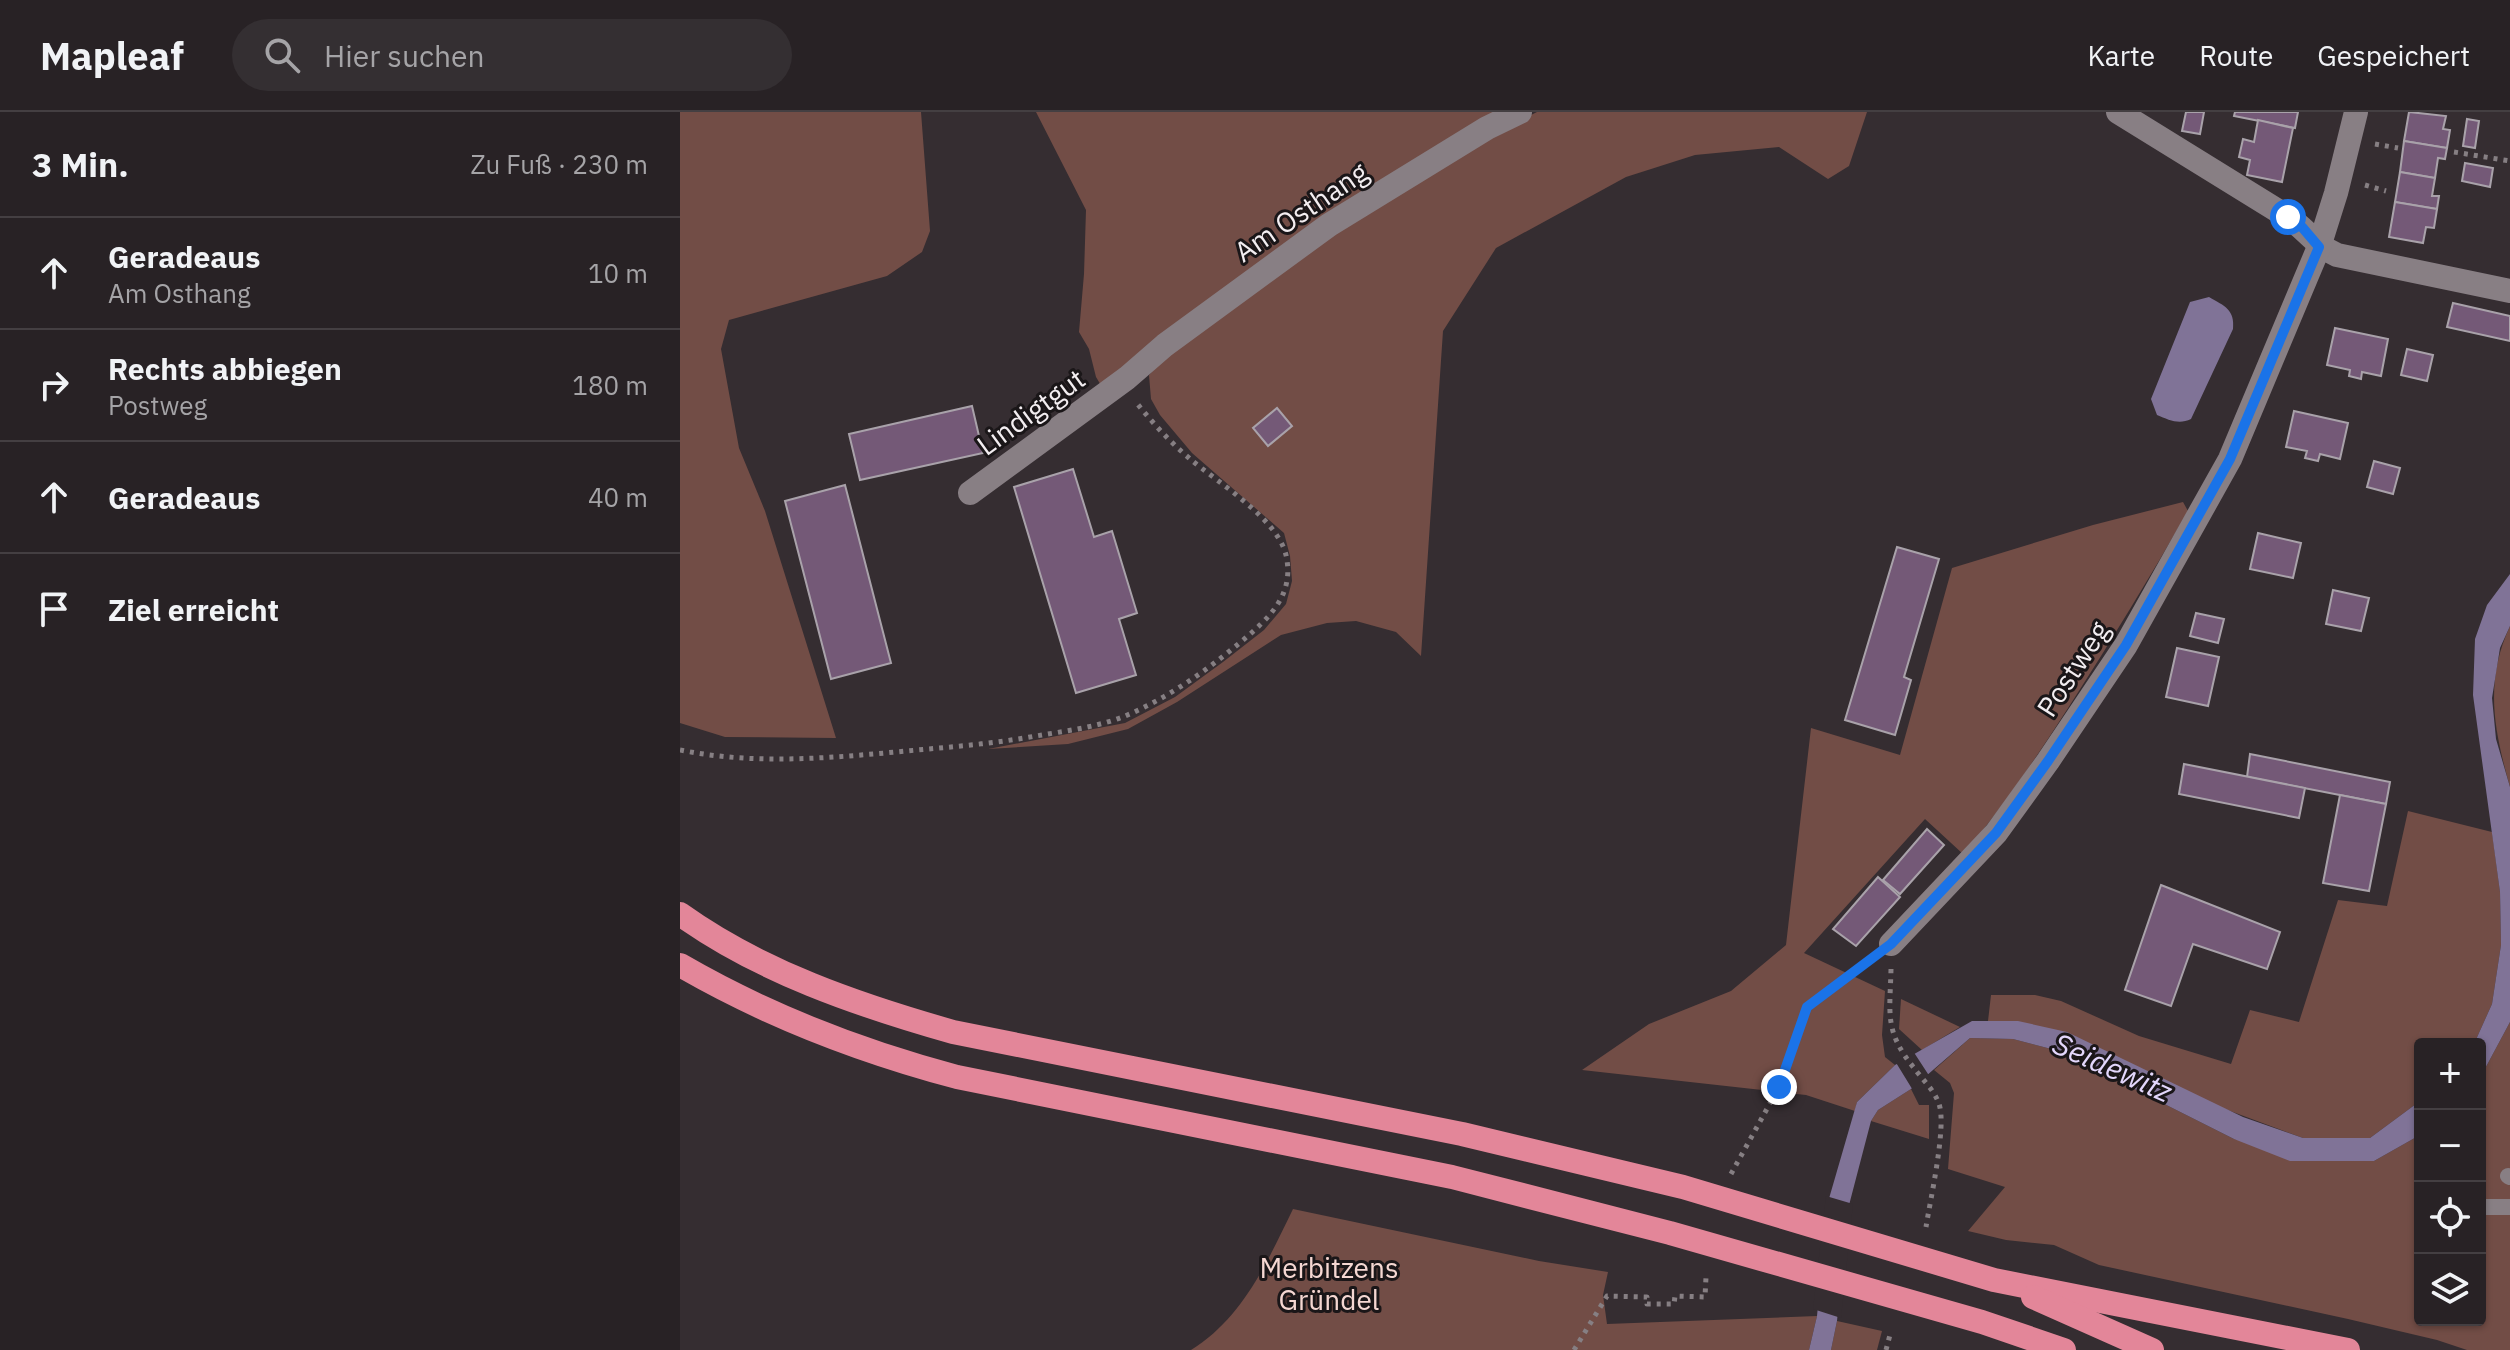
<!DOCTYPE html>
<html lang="de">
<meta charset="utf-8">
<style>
:root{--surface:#282225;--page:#342f32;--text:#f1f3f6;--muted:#a5a4a7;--line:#443f42}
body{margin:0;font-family:"IBM Plex Sans",sans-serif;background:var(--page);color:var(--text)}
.controls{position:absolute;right:24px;bottom:24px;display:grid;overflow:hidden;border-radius:8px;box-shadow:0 2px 6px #0004}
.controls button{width:72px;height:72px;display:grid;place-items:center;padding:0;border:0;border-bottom:2px solid var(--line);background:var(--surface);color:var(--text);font:40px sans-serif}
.stop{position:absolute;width:24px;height:24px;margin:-18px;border:6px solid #1a73e8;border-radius:50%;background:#fff}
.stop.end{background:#1a73e8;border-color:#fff;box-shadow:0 2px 8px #0008}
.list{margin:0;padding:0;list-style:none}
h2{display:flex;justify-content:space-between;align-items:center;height:104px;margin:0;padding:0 32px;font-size:34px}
h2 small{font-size:26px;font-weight:400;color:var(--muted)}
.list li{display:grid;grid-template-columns:52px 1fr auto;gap:24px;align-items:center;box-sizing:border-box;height:112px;padding:0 32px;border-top:2px solid var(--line)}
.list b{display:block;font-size:30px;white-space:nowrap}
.list p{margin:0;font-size:26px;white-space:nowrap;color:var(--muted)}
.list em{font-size:26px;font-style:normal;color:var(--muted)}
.icon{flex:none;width:44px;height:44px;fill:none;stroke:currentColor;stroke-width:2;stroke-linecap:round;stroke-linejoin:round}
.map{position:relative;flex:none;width:1830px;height:1238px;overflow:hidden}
header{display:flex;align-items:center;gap:48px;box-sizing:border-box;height:112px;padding:0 40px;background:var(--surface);border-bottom:2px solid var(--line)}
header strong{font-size:38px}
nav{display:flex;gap:44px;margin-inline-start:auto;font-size:28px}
.search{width:560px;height:72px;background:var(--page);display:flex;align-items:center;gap:20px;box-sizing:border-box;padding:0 28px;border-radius:44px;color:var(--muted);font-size:30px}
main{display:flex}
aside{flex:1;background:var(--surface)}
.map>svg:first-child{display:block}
.green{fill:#724d46}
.water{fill:#807397}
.pier{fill:#352d31}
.building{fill:#745977;stroke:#a9a2aa;stroke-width:2}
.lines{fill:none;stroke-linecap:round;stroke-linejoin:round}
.path{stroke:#867f83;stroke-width:5;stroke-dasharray:4 6;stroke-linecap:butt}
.lane{stroke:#887f84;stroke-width:16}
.street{stroke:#887f84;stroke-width:24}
.highway{stroke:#e38699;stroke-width:24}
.route{stroke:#1a73e8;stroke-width:10}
.labels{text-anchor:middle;stroke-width:6;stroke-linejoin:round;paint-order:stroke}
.street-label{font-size:28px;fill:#f3eef1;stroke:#1a1618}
.park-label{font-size:28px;fill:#f5d7d2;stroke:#1a1618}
.water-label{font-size:30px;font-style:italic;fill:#e3d7fc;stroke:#1a1618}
</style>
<header>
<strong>Mapleaf</strong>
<div class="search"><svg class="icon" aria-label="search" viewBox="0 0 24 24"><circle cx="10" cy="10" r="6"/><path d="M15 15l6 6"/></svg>Hier suchen</div>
<nav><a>Karte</a><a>Route</a><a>Gespeichert</a></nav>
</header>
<main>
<aside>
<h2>3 Min.<small>Zu Fuß · 230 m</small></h2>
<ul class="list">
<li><svg class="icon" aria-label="ahead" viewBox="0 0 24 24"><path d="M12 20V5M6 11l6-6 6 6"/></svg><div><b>Geradeaus</b><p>Am Osthang</p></div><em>10 m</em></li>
<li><svg class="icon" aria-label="right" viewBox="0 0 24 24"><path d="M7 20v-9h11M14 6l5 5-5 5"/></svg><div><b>Rechts abbiegen</b><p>Postweg</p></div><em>180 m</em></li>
<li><svg class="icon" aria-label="ahead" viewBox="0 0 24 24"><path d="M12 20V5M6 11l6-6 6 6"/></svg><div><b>Geradeaus</b></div><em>40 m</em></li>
<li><svg class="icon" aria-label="arrive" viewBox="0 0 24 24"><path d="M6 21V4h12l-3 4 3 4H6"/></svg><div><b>Ziel erreicht</b></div></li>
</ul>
</aside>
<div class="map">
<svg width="1830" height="1238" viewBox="0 0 1830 1238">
<rect width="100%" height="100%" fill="#352d31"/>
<!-- green -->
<g class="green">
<polygon points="0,0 241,0 250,119 242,140 207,164 49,208 41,237 59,336 85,399 156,626 45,625 0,611"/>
<polygon points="356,0 828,0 422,275 416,265 409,237 399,220 404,162 406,98"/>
<polygon points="857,0 1187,0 1169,54 1148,67 1099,35 1015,43 946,65 816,136 763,219 741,544 716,520 676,509 647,511 601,523 497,590 448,617 388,632 308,637 445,611 495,585 543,550 584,518 606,492 612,469 610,444 604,421 512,341 480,303 471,287 469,263 492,236 651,121 809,24"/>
<path d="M 1503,390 L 1508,399 C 1470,465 1431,529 1390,593 C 1357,644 1323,696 1283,742 L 1245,707 L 1124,841 L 1205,879 L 1202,923 L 1205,945 L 1215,953 L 1177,990 L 1175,999 L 1126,983 L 902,958 L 969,912 L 1051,879 L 1106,833 L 1131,616 L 1220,643 L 1272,456 L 1413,413 Z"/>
<path d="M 1830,514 L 1830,675 C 1814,618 1804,570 1830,514 Z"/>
<polygon points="1728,699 1812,720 1820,780 1821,833 1812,892 1794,932 1740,932 1740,989 1690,1026 1623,1026 1308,909 1311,883 1355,883 1381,889 1459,924 1551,952 1570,898 1619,910 1658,788 1707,794"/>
<polygon points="1221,887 1280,915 1242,938 1219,917"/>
<polygon points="1830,910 1830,1238 1787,1238 1757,1228 1668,1207 1419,1153 1374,1133 1326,1128 1288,1119 1325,1075 1268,1057 1274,981 1270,971 1254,958 1290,926 1333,927 1379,939 1554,1027 1694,1049 1740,1023 1740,1208 1800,1208 1800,966"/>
<polygon points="1231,977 1239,993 1249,993 1249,1027 1191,1009 1198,998"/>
<path d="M 613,1097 L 859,1149 L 928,1160 L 923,1183 L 927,1212 L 1137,1204 L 1129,1238 L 511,1238 C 563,1206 587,1150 613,1097 Z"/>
<polygon points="1157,1209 1202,1219 1197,1238 1151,1238"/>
</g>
<!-- water -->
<g class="water">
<path d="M 1529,185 C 1545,194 1555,198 1553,217 L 1511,307 C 1499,313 1489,308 1477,303 L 1471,287 L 1510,190 Z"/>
<polygon points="1830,462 1830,514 1820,536 1812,586 1816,627 1830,675 1830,910 1800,966 1800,932 1794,932 1812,892 1821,833 1820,780 1793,583 1795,527 1807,493"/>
<polygon points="1292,909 1338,909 1387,920 1563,1005 1623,1026 1690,1026 1740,989 1740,1023 1694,1049 1610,1049 1554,1027 1379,939 1333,927 1290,926 1231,977 1198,998 1191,1009 1168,1097 1157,1209 1151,1238 1129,1238 1137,1204 1148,1090 1177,990 1215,953"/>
</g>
<!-- pier -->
<g class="pier">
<polygon points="1233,939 1248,962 1253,964 1234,980 1215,949"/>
<polygon points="1146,1084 1173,1092 1161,1206 1133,1197"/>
</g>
<!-- building -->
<g class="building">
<polygon points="1506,0 1524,0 1520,22 1502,19"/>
<polygon points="1555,0 1618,0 1615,16 1554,4"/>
<polygon points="1729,0 1766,4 1763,17 1770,18 1767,36 1724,29"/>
<polygon points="1787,7 1799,9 1795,36 1783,34"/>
<polygon points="1578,8 1613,16 1602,70 1567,63 1570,48 1559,45 1563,27 1574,30"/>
<polygon points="1724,29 1767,36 1765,47 1758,46 1755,66 1720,60"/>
<polygon points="1785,51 1813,56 1810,75 1782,69"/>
<polygon points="1720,60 1755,66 1752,84 1759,84 1757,97 1715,90"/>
<polygon points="1715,90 1757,97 1754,116 1746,115 1743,131 1709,125"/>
<polygon points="1773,191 1830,204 1830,229 1767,215"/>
<polygon points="1655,216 1708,227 1701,264 1682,260 1681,267 1669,264 1670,258 1647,253"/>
<polygon points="1727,237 1753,243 1747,269 1721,263"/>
<polygon points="292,294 303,341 180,368 169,322"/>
<polygon points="597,296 612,314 588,334 573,316"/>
<polygon points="1614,299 1668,311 1660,347 1640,342 1638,349 1625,346 1627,339 1606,335"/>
<polygon points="1694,349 1720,356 1713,382 1687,375"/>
<polygon points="393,357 414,425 432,419 457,501 439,507 456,563 396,581 334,375"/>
<polygon points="165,373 211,551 151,567 105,389"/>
<polygon points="1578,421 1621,431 1613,466 1570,457"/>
<polygon points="1217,435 1259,447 1224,565 1231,568 1215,623 1165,608"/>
<polygon points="1653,478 1689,486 1681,519 1646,512"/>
<polygon points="1516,501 1544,507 1538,531 1510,524"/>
<polygon points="1497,536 1539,545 1528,594 1486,585"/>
<polygon points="1570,642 1710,670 1706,692 1567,665"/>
<polygon points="1504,652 1625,676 1619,706 1499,682"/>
<polygon points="1660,683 1706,692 1689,779 1643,771"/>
<polygon points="1247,717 1264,733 1220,782 1203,768"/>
<polygon points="1198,765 1220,785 1176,834 1153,817"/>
<polygon points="1481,773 1600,820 1587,857 1513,832 1491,894 1445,878"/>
</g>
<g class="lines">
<!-- path -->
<g class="path">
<polyline points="1695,32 1718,36"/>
<polyline points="1774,40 1830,49"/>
<polyline points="1685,73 1706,79"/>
<path d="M 0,638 C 69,652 136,647 205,641 C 256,636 306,633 356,624 C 385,619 418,615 445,604 C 488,586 526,559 562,529 C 589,506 615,483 606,443 C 597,406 538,371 509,346 C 489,329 471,309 455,289"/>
<path d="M 1211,857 C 1210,902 1204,919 1234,956 C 1242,967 1255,979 1259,992 C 1267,1014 1250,1089 1246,1115"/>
<polyline points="1051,1062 1099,975 1127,895 1191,847"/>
<polyline points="894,1238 927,1184 967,1185 967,1192 994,1192 995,1184 1025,1185 1026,1165"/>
<polyline points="1206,1238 1211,1219"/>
</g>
<!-- lane -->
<g class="lane">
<polyline points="1828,1064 1830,1065"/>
<polyline points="1805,1095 1830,1095"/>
</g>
<!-- street -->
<g class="street">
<path d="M 1438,0 L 1608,105 C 1627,118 1635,133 1657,143 L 1830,179"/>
<polyline points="290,381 447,266 485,233 649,113 807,16 840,0"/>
<polyline points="1211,832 1316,721 1368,649 1446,533 1550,347 1639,135 1656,81 1676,0"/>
</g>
<!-- highway -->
<g class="highway">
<path d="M 0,802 C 81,860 178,893 273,920 L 782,1022 L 1003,1075 L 1314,1168 L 1668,1238"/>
<path d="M 0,853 C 88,904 179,939 277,965 L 772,1065 L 990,1121 L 1302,1210 L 1384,1238"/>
<polyline points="1353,1185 1472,1238"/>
</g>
</g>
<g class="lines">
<!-- route -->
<polyline class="route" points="1099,975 1127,895 1211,832 1316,721 1368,649 1446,533 1550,347 1639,135 1622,115 1608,105"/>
</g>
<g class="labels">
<!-- street labels -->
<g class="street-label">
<text transform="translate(621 100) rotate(-34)" y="10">Am Osthang</text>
<text transform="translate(351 300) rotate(-36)" y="10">Lindigtgut</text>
<text transform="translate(1393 557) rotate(-57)" y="10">Postweg</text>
</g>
<!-- park labels -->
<g class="park-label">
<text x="649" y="1166">Merbitzens<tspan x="649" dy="32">Gründel</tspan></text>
</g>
<!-- water labels -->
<g class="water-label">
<text transform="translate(1432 956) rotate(24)" y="10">Seidewitz</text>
</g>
</g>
</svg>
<div class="controls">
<button>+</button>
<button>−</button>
<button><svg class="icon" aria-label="locate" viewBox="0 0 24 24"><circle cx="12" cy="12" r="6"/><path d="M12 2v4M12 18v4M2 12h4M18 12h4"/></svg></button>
<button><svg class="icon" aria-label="layers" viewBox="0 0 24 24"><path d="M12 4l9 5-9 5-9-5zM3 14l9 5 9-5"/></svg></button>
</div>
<div class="stop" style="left:1608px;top:105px"></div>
<div class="stop end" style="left:1099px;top:975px"></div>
</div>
</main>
